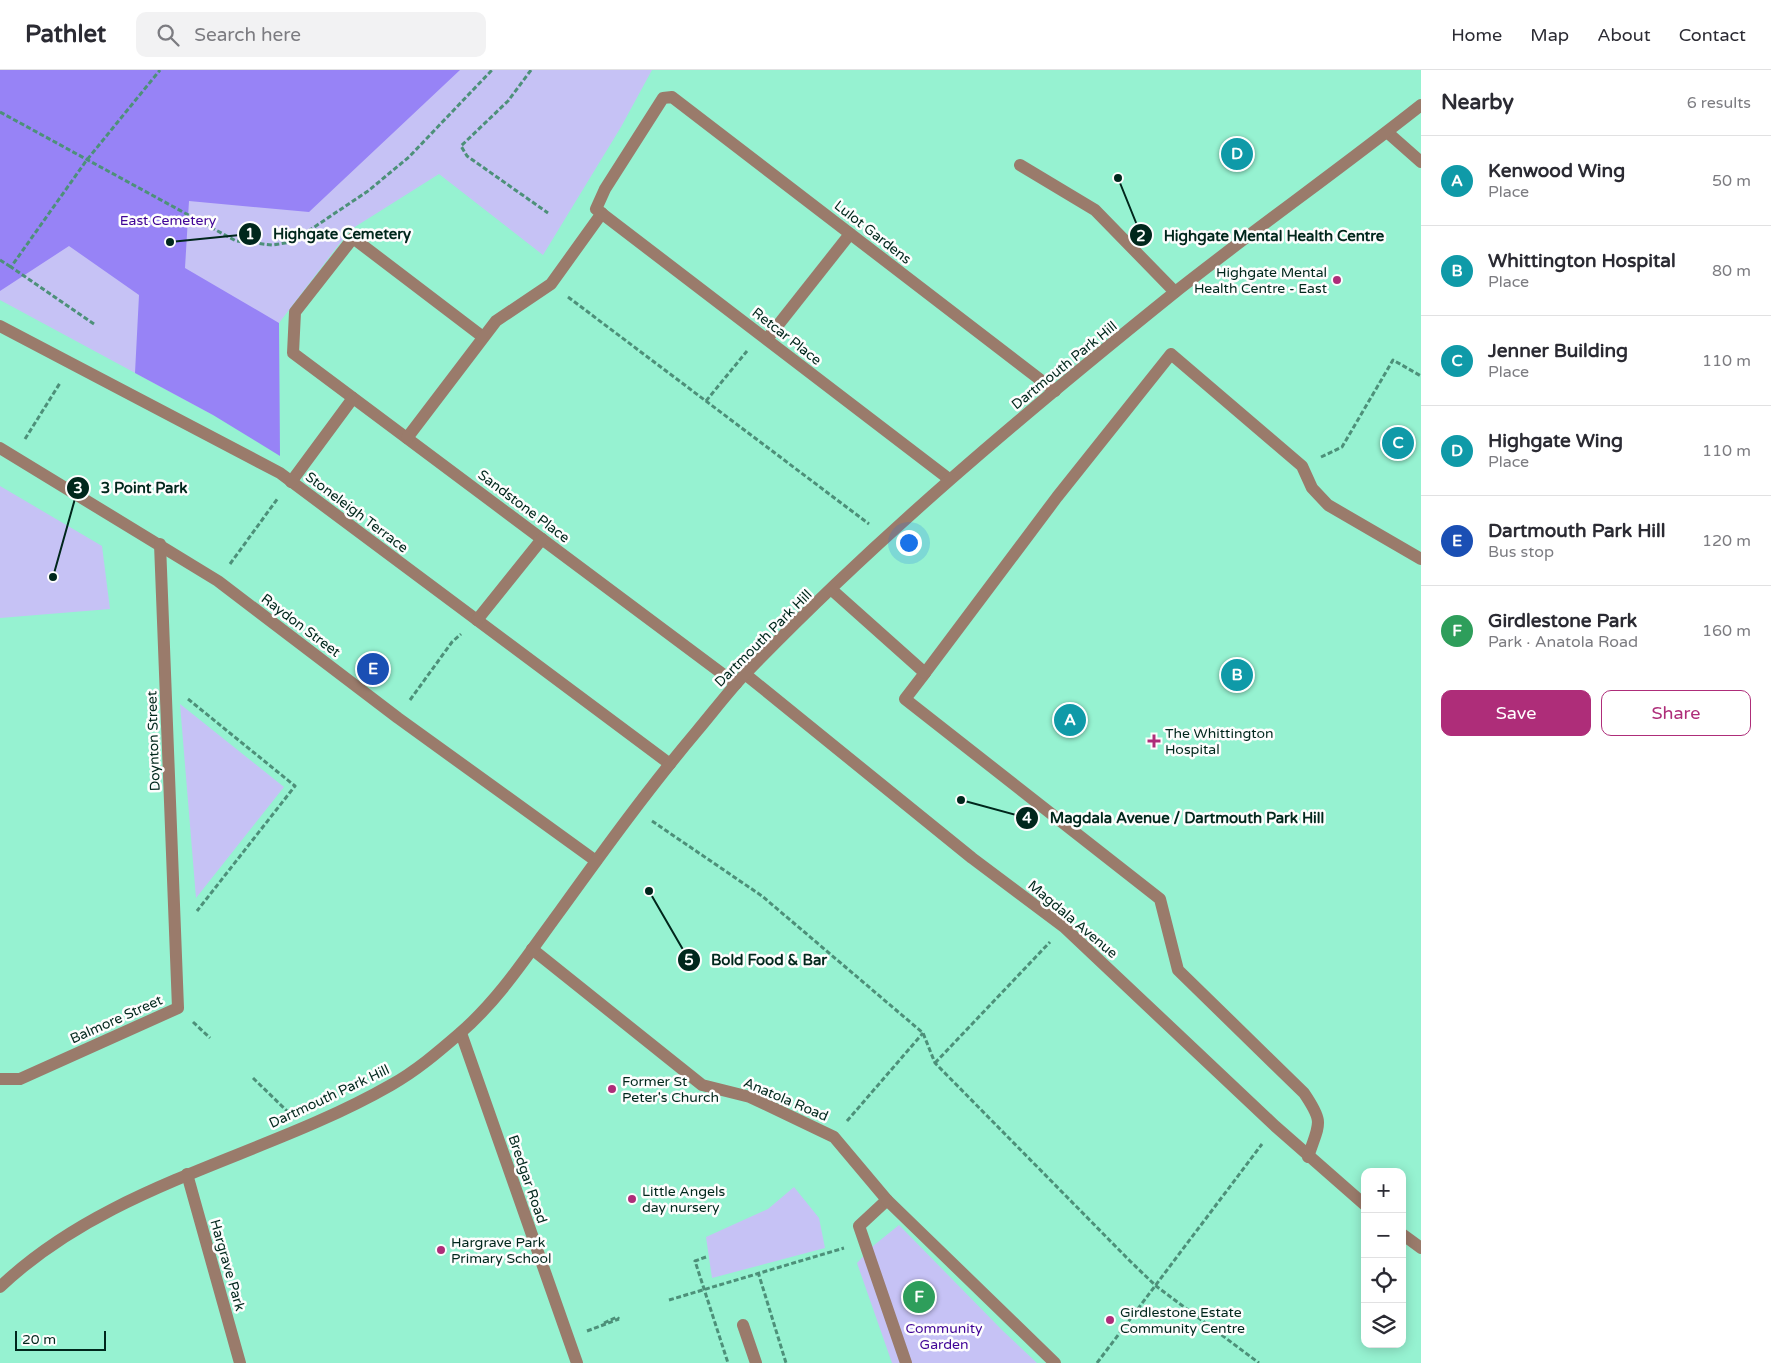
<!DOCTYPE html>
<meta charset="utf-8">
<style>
:root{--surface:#fff;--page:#f2f2f3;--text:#2b2b33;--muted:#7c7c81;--line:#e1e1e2;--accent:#ae2d79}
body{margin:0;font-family:"Varela Round",sans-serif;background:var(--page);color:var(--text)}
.controls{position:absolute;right:15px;bottom:15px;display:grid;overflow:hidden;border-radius:10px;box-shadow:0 2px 12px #0003}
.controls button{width:45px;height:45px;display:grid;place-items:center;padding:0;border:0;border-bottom:1px solid var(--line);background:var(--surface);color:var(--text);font:25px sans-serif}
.scale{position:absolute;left:15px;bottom:12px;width:91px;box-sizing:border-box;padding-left:5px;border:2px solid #00271c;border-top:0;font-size:14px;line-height:18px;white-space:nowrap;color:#00271c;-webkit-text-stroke:4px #fdfdfd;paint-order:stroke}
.you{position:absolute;left:908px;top:472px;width:18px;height:18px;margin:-12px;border:4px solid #fff;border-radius:50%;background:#1a73e8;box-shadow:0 0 0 8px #1a73e833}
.badge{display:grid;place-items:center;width:32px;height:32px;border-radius:50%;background:var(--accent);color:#fff;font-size:16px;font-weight:700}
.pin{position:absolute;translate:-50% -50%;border:2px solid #fff;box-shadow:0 1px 5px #0006}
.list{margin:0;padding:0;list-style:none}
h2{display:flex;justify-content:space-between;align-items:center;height:65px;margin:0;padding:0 20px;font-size:21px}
h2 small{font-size:16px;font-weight:400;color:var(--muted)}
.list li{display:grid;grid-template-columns:32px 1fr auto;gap:15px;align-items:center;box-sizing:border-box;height:90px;padding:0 20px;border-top:1px solid var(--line)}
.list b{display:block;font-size:19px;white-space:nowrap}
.list p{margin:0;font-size:16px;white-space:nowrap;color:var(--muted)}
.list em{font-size:16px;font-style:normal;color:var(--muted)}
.actions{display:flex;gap:10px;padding:15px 20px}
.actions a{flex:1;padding:11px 0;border:1px solid var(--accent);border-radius:10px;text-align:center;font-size:18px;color:var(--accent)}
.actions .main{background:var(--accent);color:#fff}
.icon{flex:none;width:28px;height:28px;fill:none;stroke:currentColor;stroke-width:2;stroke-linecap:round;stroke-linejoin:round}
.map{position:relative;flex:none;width:1421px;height:1293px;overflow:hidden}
header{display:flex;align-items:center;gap:30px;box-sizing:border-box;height:70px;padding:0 25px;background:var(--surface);border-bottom:1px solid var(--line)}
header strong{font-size:24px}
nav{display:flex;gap:28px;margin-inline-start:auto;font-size:18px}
.search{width:350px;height:45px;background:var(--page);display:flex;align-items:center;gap:12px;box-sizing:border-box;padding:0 18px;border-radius:10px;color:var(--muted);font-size:19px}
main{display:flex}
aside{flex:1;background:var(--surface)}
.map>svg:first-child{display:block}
.green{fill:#c6c2f5}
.forest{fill:#9783f6}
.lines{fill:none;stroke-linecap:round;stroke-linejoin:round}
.path{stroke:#4d9079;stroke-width:3;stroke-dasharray:5 2.5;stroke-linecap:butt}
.minor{stroke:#9a7b6b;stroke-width:12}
.poi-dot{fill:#ae2d79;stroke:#fdfdfd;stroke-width:2}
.labels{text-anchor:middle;stroke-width:5;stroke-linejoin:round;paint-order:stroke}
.park-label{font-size:14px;fill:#400496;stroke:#fdfdfd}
.street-label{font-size:14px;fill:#00271c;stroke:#fdfdfd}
.poi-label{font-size:14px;fill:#00271c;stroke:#fdfdfd;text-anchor:start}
.leader{fill:none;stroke:#00271c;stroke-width:2}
.callout-dot{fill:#00271c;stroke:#fdfdfd;stroke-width:2}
.mark-label{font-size:15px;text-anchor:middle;font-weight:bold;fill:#fff}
.callout-label{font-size:15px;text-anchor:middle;font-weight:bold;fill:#00271c;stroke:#fdfdfd;stroke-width:5;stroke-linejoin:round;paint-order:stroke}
</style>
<header>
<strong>Pathlet</strong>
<div class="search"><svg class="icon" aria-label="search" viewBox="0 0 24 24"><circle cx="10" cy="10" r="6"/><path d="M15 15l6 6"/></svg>Search here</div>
<nav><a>Home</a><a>Map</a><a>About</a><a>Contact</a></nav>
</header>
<main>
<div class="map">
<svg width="1421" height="1293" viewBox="0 0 1421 1293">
<rect width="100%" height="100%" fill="#96f2d1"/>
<!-- green -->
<g class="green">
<polygon points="0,0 652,0 621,57 543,185 439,104 350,160 279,253 213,345 0,230"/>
<polygon points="0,416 102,476 110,539 0,548"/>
<polygon points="180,634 284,717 196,828"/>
<polygon points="794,1117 819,1148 825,1178 712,1208 706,1167 768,1139"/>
<polygon points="899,1155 1003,1261 1037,1293 892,1293 857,1193 873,1176"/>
</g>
<!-- forest -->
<polygon class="forest" points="0,0 460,0 309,142 189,131 185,198 279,253 280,386 213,345 135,303 139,225 69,176 0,221"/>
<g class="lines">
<!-- path -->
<g class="path">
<polyline points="531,0 508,31 461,76 467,86 548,143"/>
<polyline points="0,42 236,171 272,175 292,172 368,121 409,87 492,0"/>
<polyline points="0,190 11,197"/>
<polyline points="568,227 869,454"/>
<polyline points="94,254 11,197 86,91 160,0"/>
<polyline points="706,331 747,281"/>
<polyline points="25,369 60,313"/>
<polyline points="1321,387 1342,377 1393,290 1421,306"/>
<polyline points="230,494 278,428"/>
<polyline points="188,629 295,716 197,841"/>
<polyline points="410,630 452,572 461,564"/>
<polyline points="652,751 762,826 923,963 935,993 1130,1191 1156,1216 1259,1293"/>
<polyline points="193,952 210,968"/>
<polyline points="935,993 1050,872"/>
<polyline points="253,1008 287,1041"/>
<polyline points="847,1051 923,963"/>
<polyline points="706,1187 695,1191 728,1293"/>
<polyline points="758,1202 786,1293"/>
<polyline points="669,1230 844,1178"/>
<polyline points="604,1253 617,1247 619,1249"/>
<polyline points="587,1261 619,1249"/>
<polyline points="1097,1293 1262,1074"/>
</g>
<!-- minor -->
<g class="minor">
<polyline points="1387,62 1421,92"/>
<polyline points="1020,95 1095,140 1175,222"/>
<polyline points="0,256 280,403 670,694"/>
<polyline points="483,267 353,168 295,242 293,283 736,614"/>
<polyline points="767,269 850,164"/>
<polyline points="407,368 496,251 551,214 602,143"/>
<polyline points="0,378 218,511 398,648 596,791"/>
<polyline points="949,409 596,139 605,119 663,28 672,27 1055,321"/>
<polyline points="291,412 353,328"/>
<path d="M 832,520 L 925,603 L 905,629 L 1160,829 L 1178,900 L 1304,1023 C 1325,1054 1319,1053 1308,1087"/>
<polyline points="477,550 542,469"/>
<polyline points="925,603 1057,427 1171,284 1302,396 1312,418 1328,435 1421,489"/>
<polyline points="745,604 972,788 1064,857 1275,1056 1365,1135"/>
<polyline points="532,879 702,1015 750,1027 834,1067 887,1130 859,1156 906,1293"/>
<polyline points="461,963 577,1293"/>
<polyline points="0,1009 20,1009 178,938 160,474"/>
<polyline points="187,1104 240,1293"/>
<polyline points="887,1130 1055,1293"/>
<polyline points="1402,1164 1421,1178"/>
<path d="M 0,1217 C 109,1113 264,1088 391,1015 C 416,1001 437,983 459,964 C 499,930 529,883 560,841 C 604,780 648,719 697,661 C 713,642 728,622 745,604 C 878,466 1025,343 1174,223 C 1255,159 1340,99 1421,35"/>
<polyline points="743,1255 756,1293"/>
</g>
</g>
<!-- markers -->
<g class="poi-dot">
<circle cx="1337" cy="210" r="5"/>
<path d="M1151.5 663.5h5v5h5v5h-5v5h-5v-5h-5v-5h5z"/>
<circle cx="612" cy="1019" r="5"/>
<circle cx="632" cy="1129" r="5"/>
<circle cx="441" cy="1180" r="5"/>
<circle cx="1110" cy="1250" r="5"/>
</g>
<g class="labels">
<!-- park labels -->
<g class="park-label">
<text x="168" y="155">East Cemetery</text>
<text x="944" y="1263">Community<tspan x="944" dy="16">Garden</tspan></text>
</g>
<!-- street labels -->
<g class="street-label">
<text transform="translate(873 162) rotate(38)" y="5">Lulot Gardens</text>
<text transform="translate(787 266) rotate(38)" y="5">Retcar Place</text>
<text transform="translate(1064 295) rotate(-39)" y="5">Dartmouth Park Hill</text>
<text transform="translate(524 436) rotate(37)" y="5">Sandstone Place</text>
<text transform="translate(357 442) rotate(37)" y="5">Stoneleigh Terrace</text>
<text transform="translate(301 555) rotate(37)" y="5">Raydon Street</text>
<text transform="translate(763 568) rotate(-45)" y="5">Dartmouth Park Hill</text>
<text transform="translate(153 671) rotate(-92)" y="5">Doynton Street</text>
<text transform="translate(1073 849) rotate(40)" y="5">Magdala Avenue</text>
<text transform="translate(116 949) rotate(-24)" y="5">Balmore Street</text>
<text transform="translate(329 1026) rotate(-25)" y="5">Dartmouth Park Hill</text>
<text transform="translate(786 1029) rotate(23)" y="5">Anatola Road</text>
<text transform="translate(528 1109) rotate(71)" y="5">Bredgar Road</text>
<text transform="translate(228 1195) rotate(74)" y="5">Hargrave Park</text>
</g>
<!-- poi labels -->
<g class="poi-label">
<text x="1327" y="207" text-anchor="end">Highgate Mental<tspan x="1327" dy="16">Health Centre - East</tspan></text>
<text x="1165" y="668">The Whittington<tspan x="1165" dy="16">Hospital</tspan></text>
<text x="622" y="1016">Former St<tspan x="622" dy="16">Peter's Church</tspan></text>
<text x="642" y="1126">Little Angels<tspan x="642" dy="16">day nursery</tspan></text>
<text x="451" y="1177">Hargrave Park<tspan x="451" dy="16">Primary School</tspan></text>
<text x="1120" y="1247">Girdlestone Estate<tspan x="1120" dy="16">Community Centre</tspan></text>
</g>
</g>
<!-- callouts -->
<path class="leader" d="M170 172L250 164M1118 108L1141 165M53 507L78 418M961 730L1027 748M649 821L689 890"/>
<g class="callout-dot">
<circle cx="170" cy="172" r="5"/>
<circle cx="1118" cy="108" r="5"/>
<circle cx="53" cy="507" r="5"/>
<circle cx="961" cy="730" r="5"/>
<circle cx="649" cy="821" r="5"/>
<circle cx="250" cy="164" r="12"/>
<circle cx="1141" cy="165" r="12"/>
<circle cx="78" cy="418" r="12"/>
<circle cx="1027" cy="748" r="12"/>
<circle cx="689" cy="890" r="12"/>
</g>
<g class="mark-label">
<text x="250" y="169">1</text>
<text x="1141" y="171">2</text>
<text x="78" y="423">3</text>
<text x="1027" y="753">4</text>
<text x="689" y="895">5</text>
</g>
<g class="callout-label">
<text x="342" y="169">Highgate Cemetery</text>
<text x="1274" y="171">Highgate Mental Health Centre</text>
<text x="144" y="423">3 Point Park</text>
<text x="1187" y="753">Magdala Avenue / Dartmouth Park Hill</text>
<text x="769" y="895">Bold Food &amp; Bar</text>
</g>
</svg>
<div class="controls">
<button>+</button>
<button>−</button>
<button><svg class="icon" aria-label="locate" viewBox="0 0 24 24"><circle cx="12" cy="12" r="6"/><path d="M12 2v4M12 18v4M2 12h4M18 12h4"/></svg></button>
<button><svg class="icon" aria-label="layers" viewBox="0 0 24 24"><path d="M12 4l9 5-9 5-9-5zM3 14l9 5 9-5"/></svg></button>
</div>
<div class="scale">20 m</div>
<div class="you"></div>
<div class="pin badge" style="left:1070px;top:650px;background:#0f9aa8">A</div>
<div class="pin badge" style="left:1237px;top:605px;background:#0f9aa8">B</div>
<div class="pin badge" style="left:1398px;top:373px;background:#0f9aa8">C</div>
<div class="pin badge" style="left:1237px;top:84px;background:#0f9aa8">D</div>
<div class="pin badge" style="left:373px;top:599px;background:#1a4fb4">E</div>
<div class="pin badge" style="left:919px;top:1227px;background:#2e9e5b">F</div>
</div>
<aside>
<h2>Nearby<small>6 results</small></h2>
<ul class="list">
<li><span class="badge" style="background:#0f9aa8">A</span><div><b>Kenwood Wing</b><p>Place</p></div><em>50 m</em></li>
<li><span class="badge" style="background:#0f9aa8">B</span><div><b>Whittington Hospital</b><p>Place</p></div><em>80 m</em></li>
<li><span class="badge" style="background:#0f9aa8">C</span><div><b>Jenner Building</b><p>Place</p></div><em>110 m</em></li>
<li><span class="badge" style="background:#0f9aa8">D</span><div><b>Highgate Wing</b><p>Place</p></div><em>110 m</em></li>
<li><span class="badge" style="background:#1a4fb4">E</span><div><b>Dartmouth Park Hill</b><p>Bus stop</p></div><em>120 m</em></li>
<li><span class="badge" style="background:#2e9e5b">F</span><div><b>Girdlestone Park</b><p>Park · Anatola Road</p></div><em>160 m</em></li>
</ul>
<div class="actions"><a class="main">Save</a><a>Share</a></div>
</aside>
</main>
